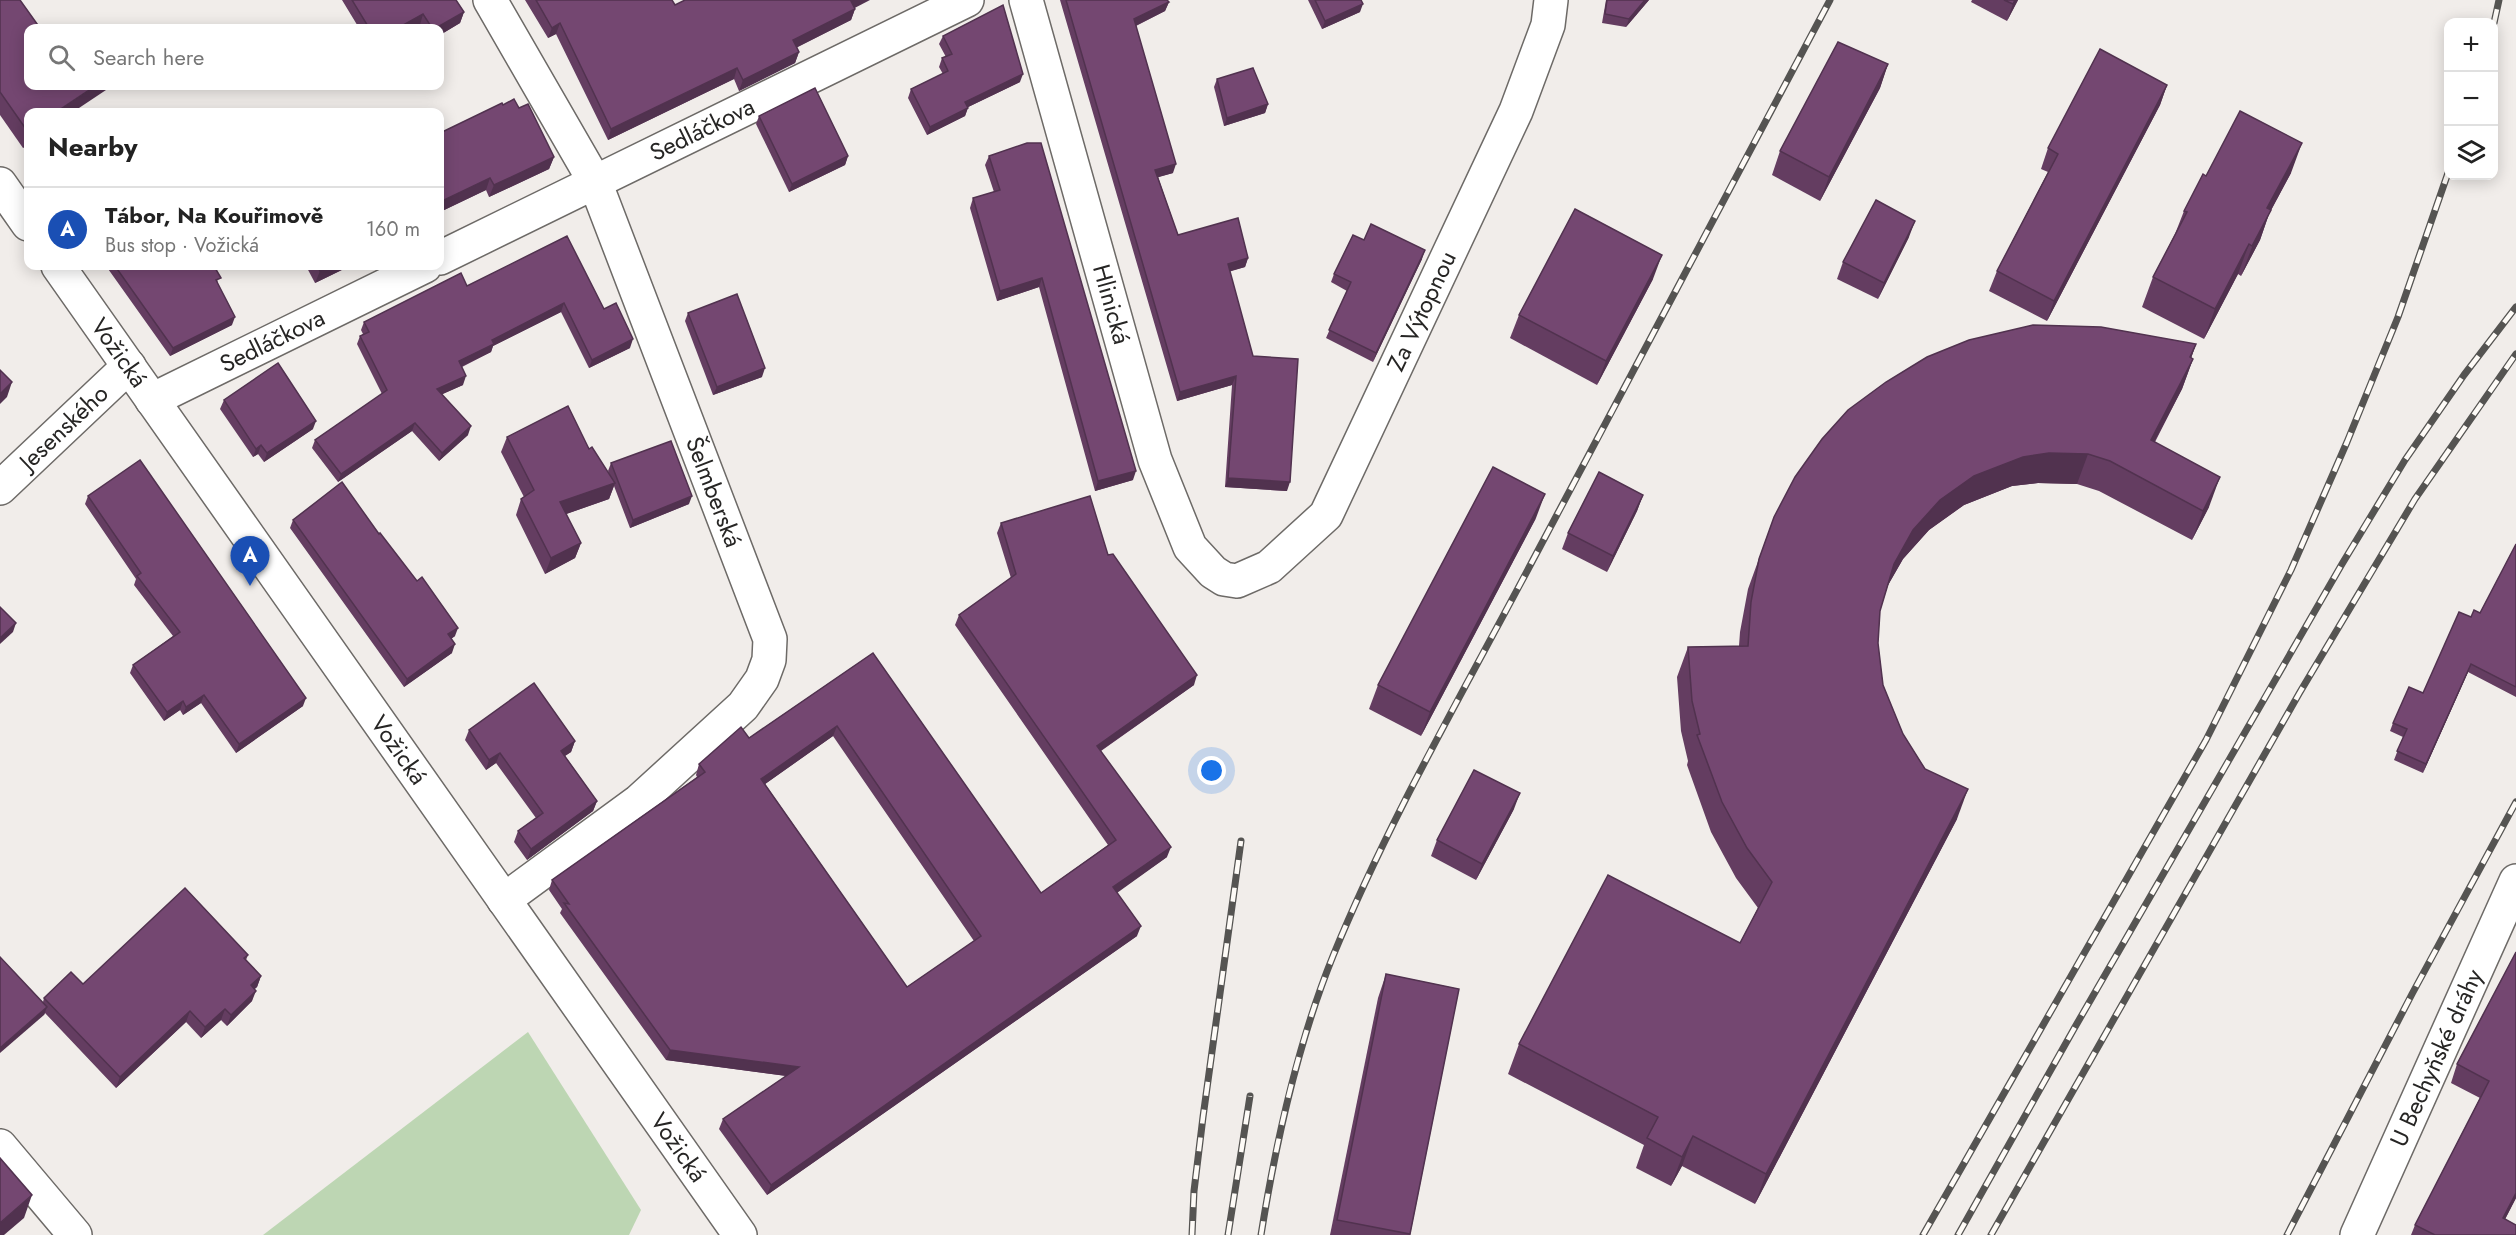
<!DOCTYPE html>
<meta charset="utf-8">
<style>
:root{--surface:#fff;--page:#f6f6f6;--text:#222;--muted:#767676;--line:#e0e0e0;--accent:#ea580c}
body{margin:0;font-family:Jost,sans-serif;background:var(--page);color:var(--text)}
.controls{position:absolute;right:18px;top:18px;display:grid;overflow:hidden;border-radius:12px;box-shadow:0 3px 15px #0003}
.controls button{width:54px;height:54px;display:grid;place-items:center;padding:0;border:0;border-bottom:2px solid var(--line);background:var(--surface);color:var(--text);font:30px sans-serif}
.you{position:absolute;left:1212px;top:771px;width:21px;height:21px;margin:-15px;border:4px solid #fff;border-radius:50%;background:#1a73e8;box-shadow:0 0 0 9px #1a73e833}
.badge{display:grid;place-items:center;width:39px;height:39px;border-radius:50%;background:var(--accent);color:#fff;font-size:20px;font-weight:700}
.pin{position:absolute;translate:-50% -50px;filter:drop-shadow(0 2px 3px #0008)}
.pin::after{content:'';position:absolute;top:32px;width:21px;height:18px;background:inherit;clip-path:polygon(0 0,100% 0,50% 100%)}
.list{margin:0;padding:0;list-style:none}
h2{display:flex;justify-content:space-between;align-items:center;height:78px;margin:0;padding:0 24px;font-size:26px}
h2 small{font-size:20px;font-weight:400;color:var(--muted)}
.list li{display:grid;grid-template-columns:39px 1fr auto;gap:18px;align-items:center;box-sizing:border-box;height:84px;padding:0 24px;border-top:2px solid var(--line)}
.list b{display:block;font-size:22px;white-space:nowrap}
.list p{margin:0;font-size:20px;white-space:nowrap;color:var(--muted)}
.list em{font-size:20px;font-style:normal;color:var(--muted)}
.icon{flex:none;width:33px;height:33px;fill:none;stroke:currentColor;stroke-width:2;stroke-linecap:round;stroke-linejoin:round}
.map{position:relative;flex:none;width:2516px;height:1235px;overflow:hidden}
.search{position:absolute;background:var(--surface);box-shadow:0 3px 15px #0003;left:24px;top:24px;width:420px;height:66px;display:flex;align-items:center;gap:15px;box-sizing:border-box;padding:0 21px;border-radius:12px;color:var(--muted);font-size:22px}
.panel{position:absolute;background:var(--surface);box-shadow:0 3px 15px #0003;left:24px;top:108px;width:420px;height:162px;border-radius:12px}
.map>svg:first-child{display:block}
.green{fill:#bdd6b3}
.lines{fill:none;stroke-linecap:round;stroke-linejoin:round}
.minor-casing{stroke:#6d6a67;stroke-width:36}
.minor{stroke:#fff;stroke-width:33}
.rail-casing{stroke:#555452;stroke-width:7}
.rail{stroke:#fefbf7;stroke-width:4.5;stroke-dasharray:14;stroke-linecap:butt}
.wall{fill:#643d61;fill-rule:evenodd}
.shaded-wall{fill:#51324f}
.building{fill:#744771;stroke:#51324f;stroke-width:1.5;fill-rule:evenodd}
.labels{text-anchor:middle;stroke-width:6;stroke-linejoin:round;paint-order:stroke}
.street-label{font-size:24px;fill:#262524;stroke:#fefbf7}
</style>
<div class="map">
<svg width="2516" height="1235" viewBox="0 0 2516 1235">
<rect width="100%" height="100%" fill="#f1edea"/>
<!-- green -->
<polygon class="green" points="528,1032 641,1210 629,1235 263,1235"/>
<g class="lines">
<!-- minor casing -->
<g class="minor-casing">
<g id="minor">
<path id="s1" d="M 490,0 L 595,182 L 770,639 L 769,660 L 762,679 L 743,706 L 639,801 L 504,900"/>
<path id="s2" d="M 1026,0 L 1155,460 L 1190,547 L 1213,572 L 1224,579 L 1237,581 L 1269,567 L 1326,515 L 1516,111 L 1548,25 L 1551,0"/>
<polyline points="0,184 28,224"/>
<path id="s3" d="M 440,258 L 967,0"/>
<path id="s4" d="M 58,266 L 740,1235"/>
<path id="s5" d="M 152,400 L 425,266"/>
<path id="s6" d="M 0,488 L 129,366"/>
<polyline points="0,1146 75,1235"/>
<path id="s7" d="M 2357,1235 L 2516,881"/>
</g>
</g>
<!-- minor -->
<use href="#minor" class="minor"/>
<!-- rail casing -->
<g class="rail-casing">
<g id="rail">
<polyline points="2494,23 2499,0"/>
<polyline points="1192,1235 1194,1191 1203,1117 1241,841"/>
<polyline points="1228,1235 1250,1096"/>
<path d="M 1261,1235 C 1276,1141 1297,1045 1333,956 C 1389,819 1465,689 1534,558 C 1633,372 1731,186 1830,0"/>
<polyline points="1923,1235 2206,740 2291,570 2347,442 2398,317 2448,173"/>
<polyline points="1958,1235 2075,1027 2342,564 2405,460 2464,375 2516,307"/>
<polyline points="1991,1235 2300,692 2415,499 2516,354"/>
<polyline points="2287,1235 2412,994 2516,802"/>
</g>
</g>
<!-- rail -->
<use href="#rail" class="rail"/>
</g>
<!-- wall -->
<g class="wall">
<polygon points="0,0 40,28 28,144 23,148 0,115"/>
<polygon points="342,0 456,0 464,12 460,23 440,35 440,28 422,28 420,25 413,28 359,28"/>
<polygon points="525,0 672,0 675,5 854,8 855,9 851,20 797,47 799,52 795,63 739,91 734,79 608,140 556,34 548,38"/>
<polygon points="1060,0 1167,0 1169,2 1165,11 1136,26 1173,173 1158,177 1178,235 1248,258 1245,267 1230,271 1287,491 1225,487 1232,385 1177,401"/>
<polygon points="1308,0 1361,0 1360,12 1322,29"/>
<polygon points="1606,0 1649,0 1626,27 1602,23"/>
<polygon points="1972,0 2018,0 2007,21 1971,2"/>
<polygon points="943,36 1020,82 968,107 965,116 927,135 908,98 911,89 943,74 939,67 942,58 946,57 939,44"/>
<polygon points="1888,64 1880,88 1820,201 1772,175 1780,151"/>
<polygon points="1217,79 1268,104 1265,113 1224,126 1214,87"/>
<polygon points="2167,85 2160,105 2047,321 1989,291 1997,271 2048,172 2041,169 2048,148"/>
<polygon points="503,105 519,108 554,157 549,169 489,197 486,190 440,212 440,133"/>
<polygon points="759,116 848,156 845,165 789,192 756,124"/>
<polygon points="989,156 1133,480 1095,491 1039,287 997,301 970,208 973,198 994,192 985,165"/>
<polygon points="2291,173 2269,214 2260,240 2241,276 2238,274 2204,339 2142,307 2153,277 2175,234 2184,211 2206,176"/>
<polygon points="1909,237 1878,299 1837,279 1843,262"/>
<polygon points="1364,240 1422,259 1373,362 1326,338 1347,291 1331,282 1334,274"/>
<polygon points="106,266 218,266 215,267 218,284 232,325 170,356"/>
<polygon points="306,266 350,266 315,283"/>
<polygon points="1653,279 1597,385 1510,338 1519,315"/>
<polygon points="467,286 604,309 630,348 589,368 561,312 493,346 491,352 462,367 463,385 442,394 468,435 439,461 412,431 338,482 312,448 315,440 382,394 357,344 360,336 363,334 361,330 364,322"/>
<polygon points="688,313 762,377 713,395 685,321"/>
<polygon points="2196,344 2191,358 2193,359 2182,389 2155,442 2209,507 2192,540 2099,491 2077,484 2038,483 2012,486 1964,505 1929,530 1903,559 1888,585 1880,611 1878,643 1883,685 1903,734 1957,819 1755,1204 1682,1166 1671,1186 1636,1168 1644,1145 1508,1074 1519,1044 1740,943 1758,908 1736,878 1711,832 1687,765 1688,761 1681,731 1677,677 1688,647 1739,646 1740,632 1748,589 1774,517"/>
<polygon points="224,400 313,429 264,462 258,454 253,457 220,409"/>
<polygon points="507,437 589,449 610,476 608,471 611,463 689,504 630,528 614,486 609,499 566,514 581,543 575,558 545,574 516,515 521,499 524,497 501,452"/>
<polygon points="1643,495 1637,511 1607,572 1562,549 1568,533"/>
<polygon points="88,496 303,706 236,753 201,703 183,715 180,710 164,721 130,673 133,665 173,636 134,585 136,579 85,504"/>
<polygon points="1536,518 1421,736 1369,709 1378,685"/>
<polygon points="293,520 379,534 455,636 451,639 452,653 404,687 290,528"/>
<path d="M 1001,523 L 1108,555 L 1194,685 L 1101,751 L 1167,857 L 1117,892 L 1137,936 L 767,1195 L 719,1129 L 723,1119 L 786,1076 L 666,1060 L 560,913 L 562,909 L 549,890 L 552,880 L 697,777 L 696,775 L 699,764 L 749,738 L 873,653 L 1041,893 L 1108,845 L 955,625 L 959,615 L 1011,578 L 997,533 ZM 833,736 L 974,941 L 907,987 L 765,784 Z"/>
<polygon points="2516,544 2516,697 2468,672 2423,773 2394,760 2403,737 2390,731 2393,723 2423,693 2471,617 2480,613"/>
<polygon points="469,730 575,741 571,752 565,756 597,801 593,811 527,860 514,842 518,831 536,818 496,763 486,770 465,740"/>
<polygon points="1514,809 1476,880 1431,856 1437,840"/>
<polygon points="2516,952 2516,1198 2505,1219 2516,1235 2411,1235 2415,1225 2480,1098 2451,1083 2457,1064"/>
<polygon points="248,955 246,960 261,976 257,987 254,989 252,1001 227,1026 221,1020 201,1038 186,1022 116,1088 45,1013 44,1015 43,1002 44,998 83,984"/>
<polygon points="1386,974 1459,989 1410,1235 1330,1235 1378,998"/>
</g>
<!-- shaded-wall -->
<g class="shaded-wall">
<polygon points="853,0 870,0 847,12 851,1"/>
<polygon points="1645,0 1649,0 1626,27 1629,19"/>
<polygon points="2015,0 2018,0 2007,21 2013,4"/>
<polygon points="1169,2 1165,11 1131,28 1134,19"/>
<polygon points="1363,4 1360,12 1322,29 1325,21"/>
<polygon points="855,9 851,20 790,51 793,40"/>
<polygon points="464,12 460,23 440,35 440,28 436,28"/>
<polygon points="423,14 420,25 413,28 398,28"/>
<polygon points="560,23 556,34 548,38 552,28"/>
<polygon points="799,52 795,63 739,91 743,80"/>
<polygon points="1888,64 1880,88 1820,201 1829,177"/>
<polygon points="737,68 734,79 608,140 611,129"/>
<polygon points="1023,74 1020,82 962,110 965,102"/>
<polygon points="2167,85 2160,105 2047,321 2054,301"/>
<polygon points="95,86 112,86 73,112 56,112"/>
<polygon points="1268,104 1265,113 1224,126 1227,118"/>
<polygon points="968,108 965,116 927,135 930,127"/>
<polygon points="28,132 28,144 23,148"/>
<polygon points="2302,143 2291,173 2269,214 2260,240 2241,276 2267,208"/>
<polygon points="848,156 845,165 789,192 792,184"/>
<polygon points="554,157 549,169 489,197 494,185"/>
<polygon points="1176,164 1173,173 1152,179 1155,170"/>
<polygon points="490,178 486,190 440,212 440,202"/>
<polygon points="1915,221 1909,237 1878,299 1884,283"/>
<polygon points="2249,244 2238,274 2204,339 2215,309"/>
<polygon points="1425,250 1422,259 1373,362 1376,353"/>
<polygon points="1662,255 1653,279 1597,385 1606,361"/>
<polygon points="1248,258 1245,267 1225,273 1228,264"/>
<polygon points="331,266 350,266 315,283 320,271"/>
<polygon points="1042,278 1039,287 997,301 1000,291"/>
<polygon points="564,303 561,312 493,346 491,352 456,369 459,361 492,340"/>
<polygon points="235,317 232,325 170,356 173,348"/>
<polygon points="633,339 630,348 589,368 592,360"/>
<polygon points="2196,344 2186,373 2193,359 2182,389 2140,469 2151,440"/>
<polygon points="765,368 762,377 713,395 717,387"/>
<polygon points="466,376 463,385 434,398 437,389"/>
<polygon points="1236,376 1232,385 1177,401 1180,392"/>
<polygon points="12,382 7,397 0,404 0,394"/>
<polygon points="316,421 313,429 264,462 267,453"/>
<polygon points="415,423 412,431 338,482 341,474"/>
<polygon points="471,426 468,435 439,461 442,453"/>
<polygon points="261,445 258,454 253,457 256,449"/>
<polygon points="2049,453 2088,454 2077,484 2038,483 2012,486 1964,505 1929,530 1903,559 1883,594 1894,564 1913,530 1940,500 1974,476 2023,457"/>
<polygon points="1136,471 1133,480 1095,491 1098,481"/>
<polygon points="2220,477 2209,507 2192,540 2203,511"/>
<polygon points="1228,478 1290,482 1287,491 1225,487"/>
<polygon points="615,483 609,499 555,518 560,502"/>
<polygon points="1545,494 1536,518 1421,736 1430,712"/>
<polygon points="1643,495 1637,511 1607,572 1613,556"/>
<polygon points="692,496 689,504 630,528 633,520"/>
<polygon points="581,543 575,558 545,574 551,558"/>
<polygon points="16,623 13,632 0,644 0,638"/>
<polygon points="458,628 455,636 445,643 448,634"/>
<polygon points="455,644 452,653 404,687 407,679"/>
<polygon points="2471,664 2468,672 2423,773 2426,764"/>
<polygon points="1197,675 1194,685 1093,756 1097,746"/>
<polygon points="204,695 201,703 183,715 186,707"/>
<polygon points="306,698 303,706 236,753 239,744"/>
<polygon points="183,701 180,710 164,721 167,712"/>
<polygon points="837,726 833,736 758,789 761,779"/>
<polygon points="575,741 571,752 557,761 561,751"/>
<polygon points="500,753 496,763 486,770 489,760"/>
<polygon points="1968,789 1957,819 1755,1204 1766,1174"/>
<polygon points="1520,793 1514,809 1476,880 1482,864"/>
<polygon points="597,801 593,811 527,860 531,849"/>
<polygon points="1171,847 1167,857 1110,898 1113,887"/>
<polygon points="1141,926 1137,936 767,1195 771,1185"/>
<polygon points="261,976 257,987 247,996 251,985"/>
<polygon points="256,991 252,1001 227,1026 231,1015"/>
<polygon points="47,1007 44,1015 0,1053 0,1048"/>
<polygon points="225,1009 221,1020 201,1038 205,1027"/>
<polygon points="190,1011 186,1022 116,1088 120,1077"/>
<polygon points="670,1050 799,1067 795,1077 666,1060"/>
<polygon points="1693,1136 1682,1166 1671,1186 1682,1157"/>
<polygon points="2516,1193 2516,1198 2497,1235 2503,1218"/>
<polygon points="32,1195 24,1218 4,1235 0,1235 0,1223"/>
</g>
<!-- building -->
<g class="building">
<polygon points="0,0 20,0 40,28 28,28 28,86 95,86 56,112 28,112 28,132 0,92"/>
<polygon points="352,0 456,0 464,12 436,28 432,28 423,14 398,28 369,28"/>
<polygon points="536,0 672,0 675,5 685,0 853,0 851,1 855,9 793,40 799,52 743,80 737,68 611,129 560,23 552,28"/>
<polygon points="1066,0 1167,0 1169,2 1134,19 1176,164 1155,170 1178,235 1238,218 1248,258 1228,264 1253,356 1298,359 1290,482 1228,478 1236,376 1180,392"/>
<polygon points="1315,0 1361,0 1363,4 1325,21"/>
<polygon points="1607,0 1645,0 1629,19 1605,14"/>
<polygon points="2004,0 2015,0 2013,4"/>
<polygon points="1003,5 1023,74 965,102 968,108 930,127 911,89 948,71 942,58 952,54 943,36"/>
<polygon points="1838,42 1888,64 1829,177 1780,151"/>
<polygon points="2100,49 2167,85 2054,301 1997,271 2058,154 2048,148"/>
<polygon points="1253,68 1268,104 1227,118 1217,79"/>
<polygon points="815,88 848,156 792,184 759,116"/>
<polygon points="514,99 519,108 528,104 554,157 494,185 490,178 440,202 440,133 502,103 503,105"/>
<polygon points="2240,111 2302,143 2267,208 2271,210 2252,246 2249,244 2215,309 2153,277 2187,212 2184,211 2203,174 2206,176"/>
<polygon points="1027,143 1041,143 1136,471 1098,481 1042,278 1000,291 973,198 1000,190 989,156"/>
<polygon points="1876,200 1915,221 1884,283 1843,262"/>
<polygon points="1575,209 1662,255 1606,361 1519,315"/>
<polygon points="1371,224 1425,250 1376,353 1329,330 1351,282 1334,274 1353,235 1364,240"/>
<polygon points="567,236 604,309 616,303 633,339 592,360 564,303 492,340 494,344 459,361 466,376 437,389 471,426 442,453 415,423 341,474 315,440 387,390 360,336 369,332 364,322 461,273 467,286"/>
<polygon points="115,266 214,266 221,278 216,280 235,317 173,348"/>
<polygon points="317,266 331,266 320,271"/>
<polygon points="737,294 765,368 717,387 688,313"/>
<polygon points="2033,325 2101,327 2196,344 2190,357 2193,359 2151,440 2220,477 2203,511 2110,461 2088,454 2049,453 2023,457 1974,476 1940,500 1913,530 1894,564 1880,611 1878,643 1883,685 1903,734 1925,769 1968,789 1766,1174 1693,1136 1682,1157 1647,1138 1658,1117 1519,1044 1608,875 1740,943 1772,882 1747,848 1722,802 1697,735 1700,734 1692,701 1688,647 1748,646 1751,602 1759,559 1774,517 1795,477 1822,439 1848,410 1886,382 1927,357 1969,340"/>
<polygon points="278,363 316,421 267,453 261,445 256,449 224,400"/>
<polygon points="0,370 12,382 0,394"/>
<polygon points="568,406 589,449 592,447 615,483 560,502 581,543 551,558 521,499 534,490 507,437"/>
<polygon points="671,441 692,496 633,520 611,463"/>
<polygon points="140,460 306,698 239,744 204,695 186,707 183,701 167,712 133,665 180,632 137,576 141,573 88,496"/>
<polygon points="1493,467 1545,494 1430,712 1378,685"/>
<polygon points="1599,472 1643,495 1613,556 1568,533"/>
<polygon points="342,482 379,534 380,533 417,581 422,577 458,628 448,634 455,644 407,679 293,520"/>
<path d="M 1090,496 L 1108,555 L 1113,554 L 1197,675 L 1097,746 L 1171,847 L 1113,887 L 1141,926 L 771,1185 L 723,1119 L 799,1067 L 670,1050 L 564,903 L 569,904 L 552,880 L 705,772 L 699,764 L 741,727 L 749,738 L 873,653 L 1041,893 L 1116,840 L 959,615 L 1016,574 L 1001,523 ZM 837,726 L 981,936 L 907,987 L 761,779 Z"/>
<polygon points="2516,544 2516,687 2471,664 2426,764 2397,751 2407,729 2393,723 2409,687 2423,693 2459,612 2471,617 2474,610 2480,613"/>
<polygon points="0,607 16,623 0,638"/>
<polygon points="534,683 575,741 561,751 597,801 531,849 518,831 543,813 500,753 489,760 469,730"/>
<polygon points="1474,770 1520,793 1482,864 1437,840"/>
<polygon points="185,888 248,955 244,958 261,976 251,985 256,991 231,1015 225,1009 205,1027 190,1011 120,1077 44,998 71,972 83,984"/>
<polygon points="2516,952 2516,1193 2503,1218 2516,1225 2516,1235 2435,1235 2415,1225 2489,1081 2457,1064"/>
<polygon points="0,957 47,1007 0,1048"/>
<polygon points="1386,974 1459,989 1410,1234 1337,1220"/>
<polygon points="0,1158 32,1195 0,1223"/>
</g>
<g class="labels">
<!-- street labels -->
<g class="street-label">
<text dy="8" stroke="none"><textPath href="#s3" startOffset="292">Sedláčkova</textPath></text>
<text dy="8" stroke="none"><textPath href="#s2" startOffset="316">Hlinická</textPath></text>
<text dy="8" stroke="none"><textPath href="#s2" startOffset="969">Za Výtopnou</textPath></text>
<text dy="8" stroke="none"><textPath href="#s5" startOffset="134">Sedláčkova</textPath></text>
<text dy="8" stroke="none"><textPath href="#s4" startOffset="106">Vožická</textPath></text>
<text dy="8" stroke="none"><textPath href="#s6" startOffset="88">Jesenského</textPath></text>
<text dy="8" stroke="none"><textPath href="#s1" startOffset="542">Šelmberská</textPath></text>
<text dy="8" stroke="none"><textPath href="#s4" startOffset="592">Vožická</textPath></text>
<text dy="8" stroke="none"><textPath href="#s7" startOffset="194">U Bechyňské dráhy</textPath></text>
<text dy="8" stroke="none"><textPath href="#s4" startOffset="1078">Vožická</textPath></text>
</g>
</g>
</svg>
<div class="controls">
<button>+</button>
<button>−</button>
<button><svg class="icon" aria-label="layers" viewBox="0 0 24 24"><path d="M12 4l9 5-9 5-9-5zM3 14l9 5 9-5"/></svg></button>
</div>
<div class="you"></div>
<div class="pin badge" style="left:250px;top:586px;background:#1a4fb4">A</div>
<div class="search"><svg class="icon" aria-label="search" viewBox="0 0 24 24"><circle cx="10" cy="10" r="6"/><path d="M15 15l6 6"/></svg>Search here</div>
<section class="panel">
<h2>Nearby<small></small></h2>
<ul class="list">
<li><span class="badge" style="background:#1a4fb4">A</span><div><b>Tábor, Na Kouřimově</b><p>Bus stop · Vožická</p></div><em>160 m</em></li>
</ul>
</section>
</div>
